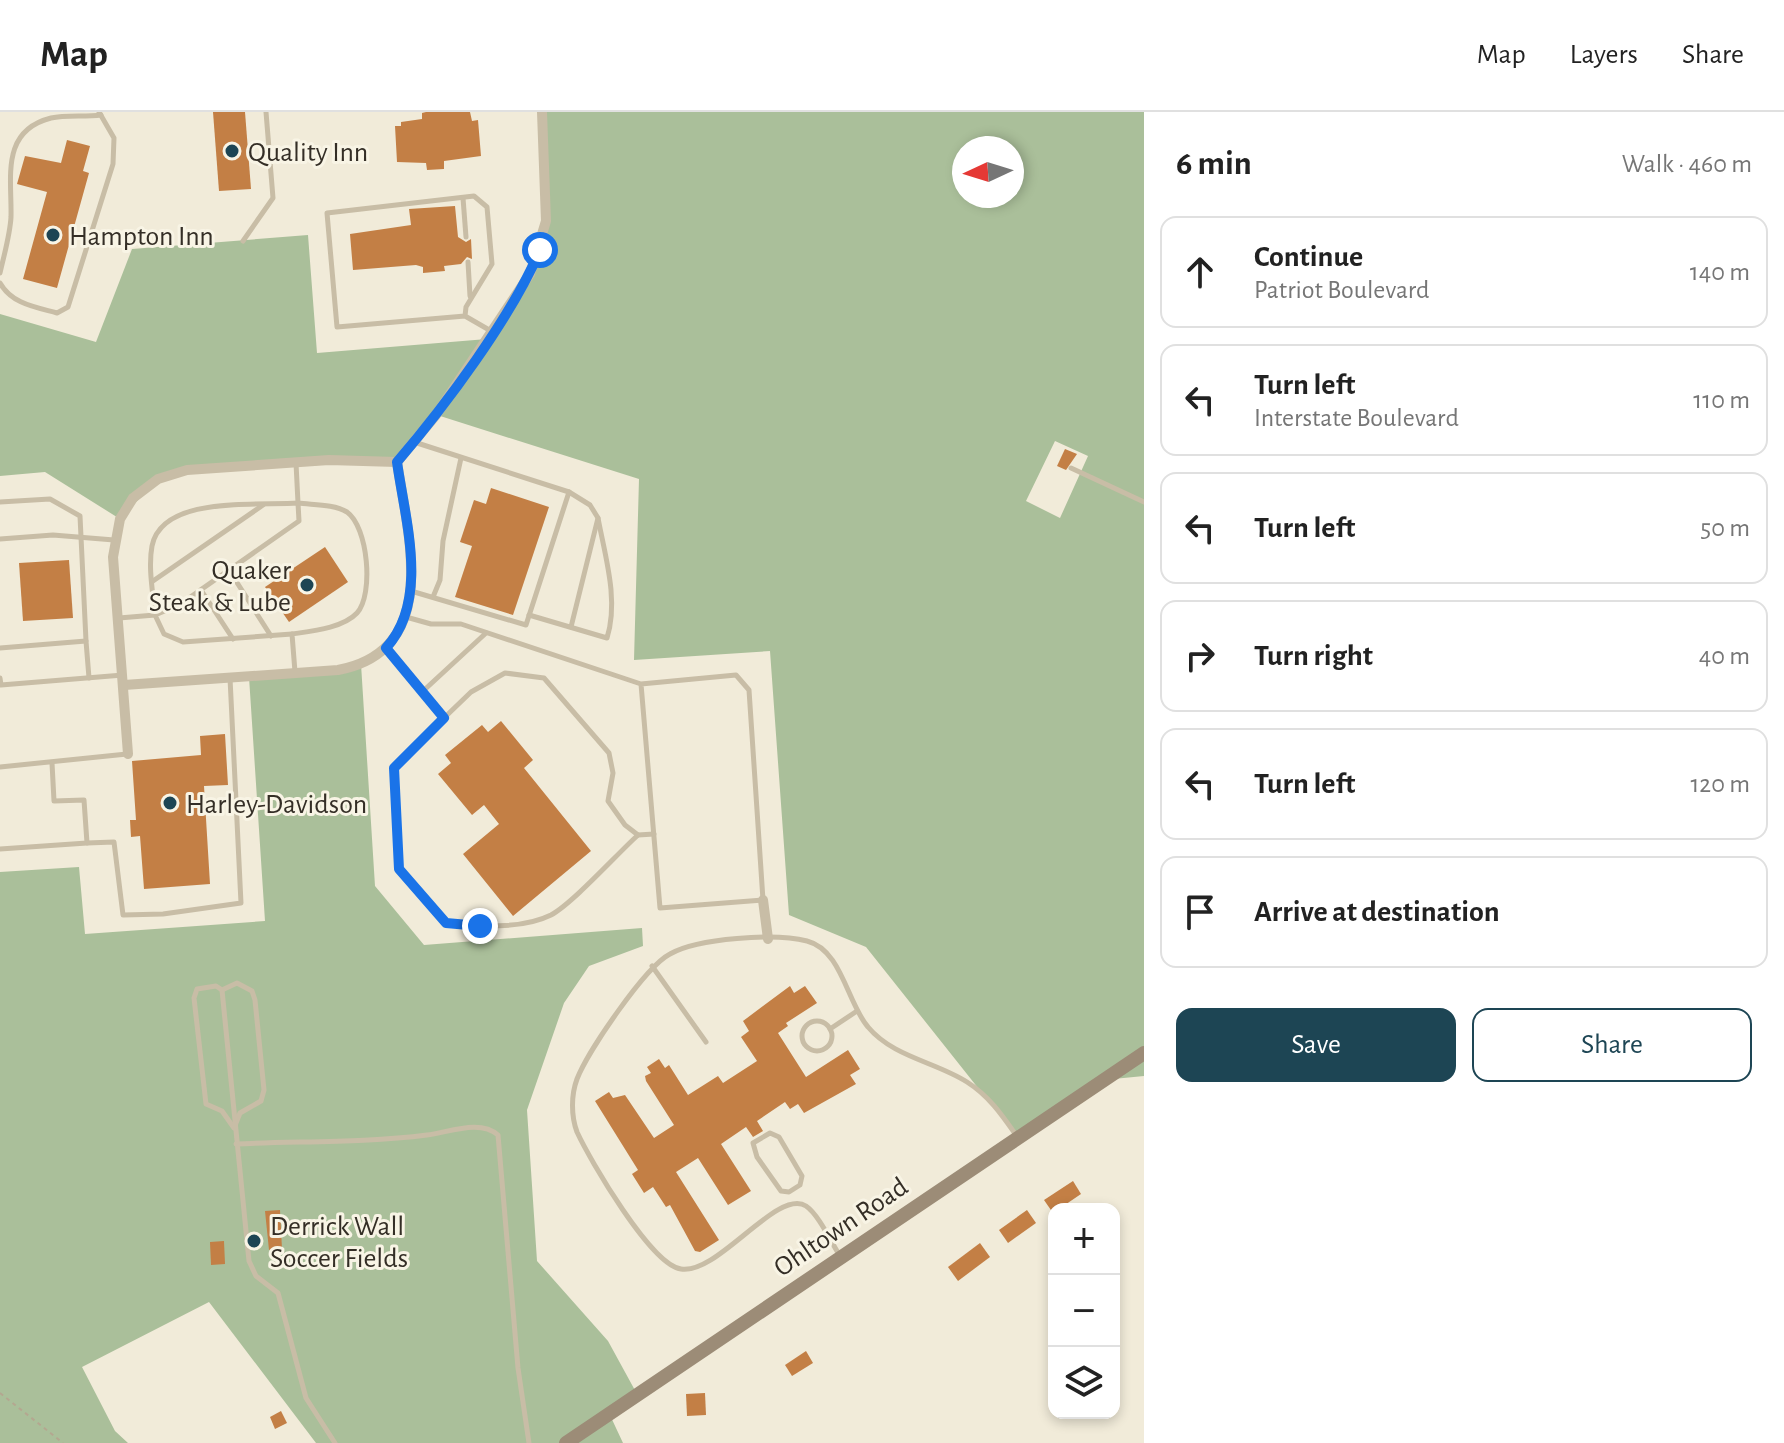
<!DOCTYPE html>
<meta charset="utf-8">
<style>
:root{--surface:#fff;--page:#f2f2f2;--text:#222;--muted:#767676;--line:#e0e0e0;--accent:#1d4554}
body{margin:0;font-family:"Alegreya Sans",sans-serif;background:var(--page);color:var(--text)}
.controls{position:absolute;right:24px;bottom:24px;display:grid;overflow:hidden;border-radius:16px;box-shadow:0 4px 12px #0003}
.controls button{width:72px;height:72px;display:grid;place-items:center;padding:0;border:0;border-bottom:2px solid var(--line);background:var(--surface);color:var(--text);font:40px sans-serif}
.compass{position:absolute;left:952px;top:24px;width:72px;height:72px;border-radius:50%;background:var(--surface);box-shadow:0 4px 12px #0003;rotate:266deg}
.stop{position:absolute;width:24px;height:24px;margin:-18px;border:6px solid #1a73e8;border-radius:50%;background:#fff}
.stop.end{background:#1a73e8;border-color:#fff;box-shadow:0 2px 8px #0008}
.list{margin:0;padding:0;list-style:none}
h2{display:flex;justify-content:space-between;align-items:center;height:104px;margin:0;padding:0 32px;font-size:34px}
h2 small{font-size:26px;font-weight:400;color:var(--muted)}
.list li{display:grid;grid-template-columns:52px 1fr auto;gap:24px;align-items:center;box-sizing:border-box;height:112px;margin:0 16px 16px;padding:0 16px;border:2px solid var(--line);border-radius:16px}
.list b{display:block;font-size:30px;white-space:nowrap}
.list p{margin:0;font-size:26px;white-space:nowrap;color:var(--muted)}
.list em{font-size:26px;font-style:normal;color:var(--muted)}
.actions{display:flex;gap:16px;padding:24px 32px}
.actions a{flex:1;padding:18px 0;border:2px solid var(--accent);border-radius:16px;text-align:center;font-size:28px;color:var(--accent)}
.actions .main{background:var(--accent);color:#fff}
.icon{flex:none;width:44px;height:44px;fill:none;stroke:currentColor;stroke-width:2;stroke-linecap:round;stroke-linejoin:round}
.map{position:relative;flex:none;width:1144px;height:1331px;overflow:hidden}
header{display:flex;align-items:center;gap:48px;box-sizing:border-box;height:112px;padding:0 40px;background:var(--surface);border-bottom:2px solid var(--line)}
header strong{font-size:38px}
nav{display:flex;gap:44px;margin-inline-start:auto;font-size:28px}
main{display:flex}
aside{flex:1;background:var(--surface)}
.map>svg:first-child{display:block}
.green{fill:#aabf9a;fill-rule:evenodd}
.building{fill:#c37f45}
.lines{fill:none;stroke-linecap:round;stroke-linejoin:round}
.path{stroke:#b4a790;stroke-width:2;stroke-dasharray:4 4;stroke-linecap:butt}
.lane{stroke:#c8bda6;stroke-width:5}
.street{stroke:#c8bda6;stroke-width:10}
.secondary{stroke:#9c8c77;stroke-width:14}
.route{stroke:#1a73e8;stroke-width:10}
.poi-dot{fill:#1d4554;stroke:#f8f4e5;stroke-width:3}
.labels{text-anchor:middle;stroke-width:6;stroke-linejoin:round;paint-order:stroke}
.poi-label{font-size:28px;fill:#342e26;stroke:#f8f4e5;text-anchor:start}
.street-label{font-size:28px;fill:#342e26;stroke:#f8f4e5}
</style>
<header>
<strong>Map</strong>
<nav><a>Map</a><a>Layers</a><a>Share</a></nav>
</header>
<main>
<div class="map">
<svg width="1144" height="1331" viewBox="0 0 1144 1331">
<rect width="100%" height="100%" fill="#f1ebd9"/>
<!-- green -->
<g class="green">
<path d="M 542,0 L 1144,0 L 1144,964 L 1103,968 L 1017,1025 L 866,835 L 789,803 L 770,539 L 634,548 L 639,367 L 437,303 L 397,350 L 187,358 L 158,367 L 120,407 L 45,360 L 0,364 L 0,202 L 96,230 L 132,137 L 308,123 L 317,241 L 487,227 L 517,183 L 544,122 ZM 964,36 L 1012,36 L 1012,84 L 964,84 ZM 1055,329 L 1088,344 L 1060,406 L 1026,389 Z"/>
<polygon points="361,552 375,774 424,833 642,816 643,834 589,854 564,891 527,998 537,1149 608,1229 637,1282 609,1301 623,1331 316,1331 209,1190 82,1255 115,1319 128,1331 0,1331 0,760 79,755 85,822 265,809 249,565"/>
</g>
<!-- building -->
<g class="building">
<polygon points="213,0 245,0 251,77 219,79"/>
<polygon points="426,0 470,0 472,9 478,8 481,44 444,49 444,57 427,58 426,51 397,50 395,14 401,14 401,10 422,7 422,1"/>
<polygon points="67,28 90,34 83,59 89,61 57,176 23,167 47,80 17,72 25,44 61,51"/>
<polygon points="455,94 458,125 466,130 471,127 472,147 467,145 461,152 444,154 445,159 423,161 423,155 416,153 353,158 350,122 411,113 409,97"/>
<polygon points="1065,337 1077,342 1066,358 1057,354"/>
<polygon points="491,376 549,395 513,503 455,485 472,434 460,430 474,388 486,392"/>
<polygon points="325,435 348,470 289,510 265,475"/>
<polygon points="69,448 73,506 23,509 19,451"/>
<polygon points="501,609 533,648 524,656 591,739 513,804 463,742 499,712 484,693 472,703 438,662 451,651 445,643 482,613 488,620"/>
<polygon points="225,622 228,673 204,674 210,772 144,777 140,724 131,725 130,708 136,708 132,649 201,643 200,624"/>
<polygon points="790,874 794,881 805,874 817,891 786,911 788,914 778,921 806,965 848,938 860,957 850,963 856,972 804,1001 798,992 790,997 785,990 757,1009 763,1019 753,1025 746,1015 721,1032 751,1079 728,1093 698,1046 676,1060 719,1128 700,1140 695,1139 670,1093 666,1095 653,1075 644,1081 632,1062 638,1058 595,989 609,980 613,986 625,983 654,1026 674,1013 646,969 645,964 651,961 647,955 659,947 665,956 669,953 688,983 718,964 723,971 757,949 741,925 749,919 743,909"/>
<polygon points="1073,1069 1081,1082 1053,1101 1044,1088"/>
<polygon points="280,1098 282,1137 269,1138 265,1099"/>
<polygon points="1027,1098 1036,1111 1008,1131 999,1118"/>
<polygon points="224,1129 225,1152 211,1153 210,1130"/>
<polygon points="980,1131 990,1145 958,1169 948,1155"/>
<polygon points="806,1239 813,1251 792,1264 785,1253"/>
<polygon points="705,1281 706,1303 687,1304 686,1282"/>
<polygon points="281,1299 287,1311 275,1317 270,1305"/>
</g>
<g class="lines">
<!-- path -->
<polyline class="path" points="0,1281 63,1331"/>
<!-- lane -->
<g class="lane">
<polyline points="463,86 466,125"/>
<polyline points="243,129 273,86 266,0"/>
<polyline points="468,150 470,184"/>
<path d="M 0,161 C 4,143 10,123 11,105 C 12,66 0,19 51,6 C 66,3 85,5 101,3"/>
<path d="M 0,171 C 12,192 35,195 57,201 L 68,195 L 113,52 L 114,26 L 99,0"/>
<polyline points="465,204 466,195 492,152 487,95 474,84 327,101 337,215 465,204 491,219"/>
<polyline points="1071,356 1144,390"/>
<polyline points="569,380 590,393 598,406 571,515"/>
<polyline points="0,390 50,387 80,404 86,529"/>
<polyline points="0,427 53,423 114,428"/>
<polyline points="229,458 271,524"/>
<polyline points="153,469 263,393"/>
<polyline points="201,478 233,527"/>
<polyline points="411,479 526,513 569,380 414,330"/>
<polyline points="433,485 440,468 443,429 461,346"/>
<path d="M 529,503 L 607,526 C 619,488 605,444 598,406"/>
<polyline points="406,505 431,512 461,512 641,572 660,796 763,788 749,578 736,563 641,572"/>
<path d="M 119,506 L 155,503 C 153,480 148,456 152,434 C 162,383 258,394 298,391 L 299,409 L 179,493 L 155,503 L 164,522 L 183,530 L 292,522"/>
<polyline points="0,536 86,529 89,566"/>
<path d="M 386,536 L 444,606 L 394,656 L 399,757 L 446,811 C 478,814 521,818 551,803 C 573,791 617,742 638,723 L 654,722"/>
<path d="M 295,560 L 292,522 C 312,519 343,516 357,501 C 374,482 368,415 347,400 C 334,392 313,393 298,391 L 296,351"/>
<polyline points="0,566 1,573 123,563"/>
<polyline points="422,580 486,521"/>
<polyline points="444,606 471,580 505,561 544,566 609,641 613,661 608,689 625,713 638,723"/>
<polyline points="0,655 127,642"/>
<polyline points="87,731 114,730 123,803 163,802 241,791 230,566"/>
<polyline points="0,737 87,731 84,688 54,689 52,651"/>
<polyline points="652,854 706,930"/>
<polygon points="237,871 252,879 255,888 264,978 261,989 240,1001 234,1016 222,999 206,992 194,886 197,877 216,874 222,878"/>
<polyline points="222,878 249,1149 256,1164 278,1181 306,1286 335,1331"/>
<circle cx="817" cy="924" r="15"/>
<polyline points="830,917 857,899"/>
<polygon points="770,1021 779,1025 802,1064 800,1073 789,1080 781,1079 757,1045 753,1031"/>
<path d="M 236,1032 C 299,1029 365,1031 427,1023 C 450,1020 480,1007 498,1023 L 518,1256 L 529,1331"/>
<path d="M 840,1144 C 831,1130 819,1103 806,1094 C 777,1076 718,1163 681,1157 C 651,1153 590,1048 577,1020 C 571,1004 571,983 577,967 C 588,939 645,855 670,842 C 698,826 775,821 807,829 C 842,838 847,891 868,915 C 893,945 936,950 967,970 C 989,984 1002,1003 1016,1023"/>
</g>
<!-- street -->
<g class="street">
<polyline points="397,350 436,303 530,162 546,109 542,0"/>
<path d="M 124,573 L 338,558 C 442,538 408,424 397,350"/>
<polyline points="128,642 113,445 120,407 133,386 158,367 187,358 329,348 397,350"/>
<polyline points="763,788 768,827"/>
</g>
<!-- secondary -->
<polyline class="secondary" points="566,1331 1144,941"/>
</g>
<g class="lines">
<!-- route -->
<path class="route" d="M 480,814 L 446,811 L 399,757 L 394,656 L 444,606 L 386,536 C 430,488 405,408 397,350 C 445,294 511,206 540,138"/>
</g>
<!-- markers -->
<g class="poi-dot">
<circle cx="232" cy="39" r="8"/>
<circle cx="53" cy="123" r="8"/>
<circle cx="307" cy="473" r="8"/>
<circle cx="170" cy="691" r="8"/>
<circle cx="254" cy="1129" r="8"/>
</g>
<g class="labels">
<!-- poi labels -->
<g class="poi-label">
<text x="248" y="49">Quality Inn</text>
<text x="69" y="133">Hampton Inn</text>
<text x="291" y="467" text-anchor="end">Quaker<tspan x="291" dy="32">Steak &amp; Lube</tspan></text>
<text x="186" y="701">Harley-Davidson</text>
<text x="270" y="1123">Derrick Wall<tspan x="270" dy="32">Soccer Fields</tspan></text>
</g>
<!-- street labels -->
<g class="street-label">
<text transform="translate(840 1114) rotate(-34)" y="10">Ohltown Road</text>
</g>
</g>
</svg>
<div class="controls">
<button>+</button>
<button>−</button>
<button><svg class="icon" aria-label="layers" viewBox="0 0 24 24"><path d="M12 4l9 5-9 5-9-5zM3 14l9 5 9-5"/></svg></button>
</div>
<svg class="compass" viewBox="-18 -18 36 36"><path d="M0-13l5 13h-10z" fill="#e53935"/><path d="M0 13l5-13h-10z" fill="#767676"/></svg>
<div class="stop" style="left:540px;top:138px"></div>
<div class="stop end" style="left:480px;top:814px"></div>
</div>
<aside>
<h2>6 min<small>Walk · 460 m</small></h2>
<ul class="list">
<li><svg class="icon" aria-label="ahead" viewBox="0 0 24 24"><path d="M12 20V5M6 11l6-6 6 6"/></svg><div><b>Continue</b><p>Patriot Boulevard</p></div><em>140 m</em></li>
<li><svg class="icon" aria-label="left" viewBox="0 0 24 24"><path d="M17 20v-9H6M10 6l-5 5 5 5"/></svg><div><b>Turn left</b><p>Interstate Boulevard</p></div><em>110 m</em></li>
<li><svg class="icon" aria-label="left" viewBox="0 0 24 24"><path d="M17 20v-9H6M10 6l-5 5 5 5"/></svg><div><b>Turn left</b></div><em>50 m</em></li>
<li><svg class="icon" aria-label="right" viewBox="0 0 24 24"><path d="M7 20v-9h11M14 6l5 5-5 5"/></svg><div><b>Turn right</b></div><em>40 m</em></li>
<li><svg class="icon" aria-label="left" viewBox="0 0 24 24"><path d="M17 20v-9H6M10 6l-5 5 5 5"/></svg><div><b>Turn left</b></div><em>120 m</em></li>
<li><svg class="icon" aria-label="arrive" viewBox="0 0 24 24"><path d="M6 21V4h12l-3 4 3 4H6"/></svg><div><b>Arrive at destination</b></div></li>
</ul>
<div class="actions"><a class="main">Save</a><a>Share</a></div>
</aside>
</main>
